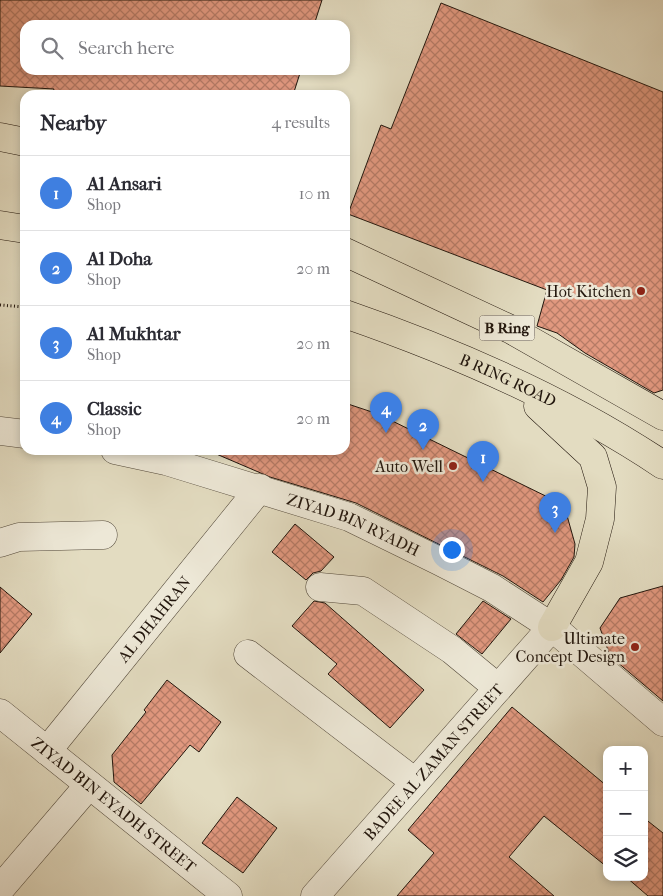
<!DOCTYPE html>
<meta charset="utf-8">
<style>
:root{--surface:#fff;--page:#f7f7f7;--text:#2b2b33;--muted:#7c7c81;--line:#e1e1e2;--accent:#0f766e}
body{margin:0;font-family:"IM FELL French Canon",serif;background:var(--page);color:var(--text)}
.controls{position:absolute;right:15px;bottom:15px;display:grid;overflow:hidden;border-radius:10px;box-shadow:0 2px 8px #0003}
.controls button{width:45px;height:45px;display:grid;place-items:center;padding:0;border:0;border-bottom:1px solid var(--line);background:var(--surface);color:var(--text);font:25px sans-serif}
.you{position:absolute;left:451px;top:549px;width:18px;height:18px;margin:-12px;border:4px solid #fff;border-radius:50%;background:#1a73e8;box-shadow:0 0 0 8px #1a73e833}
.badge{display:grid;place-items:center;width:32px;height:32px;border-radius:50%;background:var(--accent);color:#fff;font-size:16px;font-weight:700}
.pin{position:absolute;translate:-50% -41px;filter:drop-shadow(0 1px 2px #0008)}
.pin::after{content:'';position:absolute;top:26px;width:18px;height:15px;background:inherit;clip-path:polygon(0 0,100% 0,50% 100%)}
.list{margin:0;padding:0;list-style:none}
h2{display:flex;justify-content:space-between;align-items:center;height:65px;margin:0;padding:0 20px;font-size:21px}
h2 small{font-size:16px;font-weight:400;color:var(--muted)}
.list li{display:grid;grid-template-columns:32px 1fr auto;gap:15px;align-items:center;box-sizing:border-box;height:75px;padding:0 20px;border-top:1px solid var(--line)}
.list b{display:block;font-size:19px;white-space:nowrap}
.list p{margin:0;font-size:16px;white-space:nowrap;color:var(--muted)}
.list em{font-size:16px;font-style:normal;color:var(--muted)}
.icon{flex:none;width:28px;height:28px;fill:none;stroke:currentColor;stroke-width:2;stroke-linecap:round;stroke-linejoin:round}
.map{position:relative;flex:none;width:663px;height:896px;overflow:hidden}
.search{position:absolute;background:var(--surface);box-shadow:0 2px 8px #0003;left:20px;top:20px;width:330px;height:55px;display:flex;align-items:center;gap:12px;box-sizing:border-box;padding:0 18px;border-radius:15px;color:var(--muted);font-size:19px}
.panel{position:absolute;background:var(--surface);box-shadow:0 2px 8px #0003;left:20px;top:90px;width:330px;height:365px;border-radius:15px}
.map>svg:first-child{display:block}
.building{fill:url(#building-cross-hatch);stroke:#22160d}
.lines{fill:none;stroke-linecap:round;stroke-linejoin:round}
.minor-casing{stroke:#52483a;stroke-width:29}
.major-casing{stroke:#22160d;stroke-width:29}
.path{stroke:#22160d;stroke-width:3;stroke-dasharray:1 2.5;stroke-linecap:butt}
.minor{stroke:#ede8d7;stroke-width:28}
.major{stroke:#e3dcc1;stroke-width:28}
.poi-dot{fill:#8f2418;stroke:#ede8d7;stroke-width:2}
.labels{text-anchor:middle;stroke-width:5;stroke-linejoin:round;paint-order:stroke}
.shield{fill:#ede8d7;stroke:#5f554a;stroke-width:1}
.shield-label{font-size:15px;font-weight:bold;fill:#22160d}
.poi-label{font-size:16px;fill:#22160d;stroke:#ede8d7;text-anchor:end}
.street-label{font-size:16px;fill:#22160d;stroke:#ede8d7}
</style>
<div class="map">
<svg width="663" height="896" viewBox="0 0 663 896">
<defs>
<pattern id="building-cross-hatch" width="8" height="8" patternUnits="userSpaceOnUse" patternTransform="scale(1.25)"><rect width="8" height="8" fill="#e1987f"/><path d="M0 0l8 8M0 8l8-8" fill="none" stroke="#b67b66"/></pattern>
</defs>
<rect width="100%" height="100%" fill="#e3dcc1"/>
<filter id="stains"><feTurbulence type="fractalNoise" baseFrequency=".004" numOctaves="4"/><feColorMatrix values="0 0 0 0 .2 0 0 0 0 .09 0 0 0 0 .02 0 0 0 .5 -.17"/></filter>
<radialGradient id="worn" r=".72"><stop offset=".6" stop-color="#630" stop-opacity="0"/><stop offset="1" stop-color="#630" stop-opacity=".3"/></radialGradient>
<!-- building -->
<g class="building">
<polygon points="0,0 322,0 314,25 25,25 25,70 301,70 293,95 52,95 54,89 0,86"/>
<polygon points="441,3 663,92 663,390 654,393 585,353 557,333 537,326 547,290 348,214 381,125 391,129"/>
<polygon points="345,403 378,414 564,505 575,544 574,557 561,580 543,602 503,576 356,503 270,477 207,450 345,450"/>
<polygon points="295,524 334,557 321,571 313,573 306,580 272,552"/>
<polygon points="663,586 663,701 610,656 600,628 620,598"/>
<polygon points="0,587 32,614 0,653"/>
<polygon points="314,601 325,603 424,690 390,728 328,674 337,664 292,626"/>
<polygon points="483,601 511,619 482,654 456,634"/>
<polygon points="167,680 221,722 199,752 190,745 141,804 114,782 112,755 146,712 144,710"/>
<polygon points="512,707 607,786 607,867 544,816 509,857 554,896 397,896 434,853 408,830"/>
<polygon points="237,797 277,828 243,873 202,843"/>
<polygon points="644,818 663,833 663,896 648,896 626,877 644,877"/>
</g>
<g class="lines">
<!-- minor casing -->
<g class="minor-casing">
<g id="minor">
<polyline points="0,431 25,434"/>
<path id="s1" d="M 115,450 L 166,461 L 349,517 L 439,561 L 492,588 L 552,627 L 663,722"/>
<polyline points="0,543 19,537 103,535"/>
<polyline points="320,587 363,591 452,650 498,688"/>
<polyline points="248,654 415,782"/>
<path id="s2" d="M 0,713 L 228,896"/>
<path id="s3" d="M 47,751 L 260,488"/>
<polyline points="0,889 89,785"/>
<path id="s4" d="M 315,896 L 552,627"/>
</g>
</g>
<!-- major casing -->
<g class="major-casing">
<g id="major">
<polyline points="0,137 25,142"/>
<polyline points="0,225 25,229"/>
<polyline points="345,252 510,329 663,416"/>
<path id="s5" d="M 345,314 C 455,352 566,400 663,465"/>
<polyline points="538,406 593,457 602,487 600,519 589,562 552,627"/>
</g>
</g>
<!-- path -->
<polyline class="path" points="0,305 25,307"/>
<!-- minor -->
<use href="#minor" class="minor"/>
<!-- major -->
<use href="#major" class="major"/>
</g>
<!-- markers -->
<g class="poi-dot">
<circle cx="641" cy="291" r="5"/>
<circle cx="453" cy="466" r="5"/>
<circle cx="635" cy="647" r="5"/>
</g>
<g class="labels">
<!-- shield labels -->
<rect class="shield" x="479.5" y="315.5" width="55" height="25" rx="4"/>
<g class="shield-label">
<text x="507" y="333">B Ring</text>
</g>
<!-- poi labels -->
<g class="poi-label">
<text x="631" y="297">Hot Kitchen</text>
<text x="443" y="472">Auto Well</text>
<text x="625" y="644">Ultimate<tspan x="625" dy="18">Concept Design</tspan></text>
</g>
<!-- street labels -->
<g class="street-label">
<text dy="6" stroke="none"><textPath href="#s5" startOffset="176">B RING ROAD</textPath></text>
<text dy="6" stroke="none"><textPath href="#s1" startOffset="250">ZIYAD BIN RYADH</textPath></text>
<text dy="6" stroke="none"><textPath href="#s3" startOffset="170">AL DHAHRAN</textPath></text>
<text dy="6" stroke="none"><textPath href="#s4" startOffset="179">BADEE AL ZAMAN STREET</textPath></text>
<text dy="6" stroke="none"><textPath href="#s2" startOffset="146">ZIYAD BIN EYADH STREET</textPath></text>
</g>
</g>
<rect width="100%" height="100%" filter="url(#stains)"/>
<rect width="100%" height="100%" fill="url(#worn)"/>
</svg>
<div class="controls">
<button>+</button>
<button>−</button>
<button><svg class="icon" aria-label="layers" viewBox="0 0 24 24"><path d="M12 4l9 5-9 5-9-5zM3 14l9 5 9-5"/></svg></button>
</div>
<div class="you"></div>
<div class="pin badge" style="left:483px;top:482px;background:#3f7fe0">1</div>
<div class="pin badge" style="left:423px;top:450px;background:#3f7fe0">2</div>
<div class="pin badge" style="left:555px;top:533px;background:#3f7fe0">3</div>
<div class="pin badge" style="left:386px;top:433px;background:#3f7fe0">4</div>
<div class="search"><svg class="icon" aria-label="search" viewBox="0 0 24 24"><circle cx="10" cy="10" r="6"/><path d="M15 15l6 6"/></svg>Search here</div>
<section class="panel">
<h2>Nearby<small>4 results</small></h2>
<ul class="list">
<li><span class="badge" style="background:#3f7fe0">1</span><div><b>Al Ansari</b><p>Shop</p></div><em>10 m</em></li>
<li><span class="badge" style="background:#3f7fe0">2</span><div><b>Al Doha</b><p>Shop</p></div><em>20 m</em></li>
<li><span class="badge" style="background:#3f7fe0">3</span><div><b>Al Mukhtar</b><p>Shop</p></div><em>20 m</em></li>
<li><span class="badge" style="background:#3f7fe0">4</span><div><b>Classic</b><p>Shop</p></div><em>20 m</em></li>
</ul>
</section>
</div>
